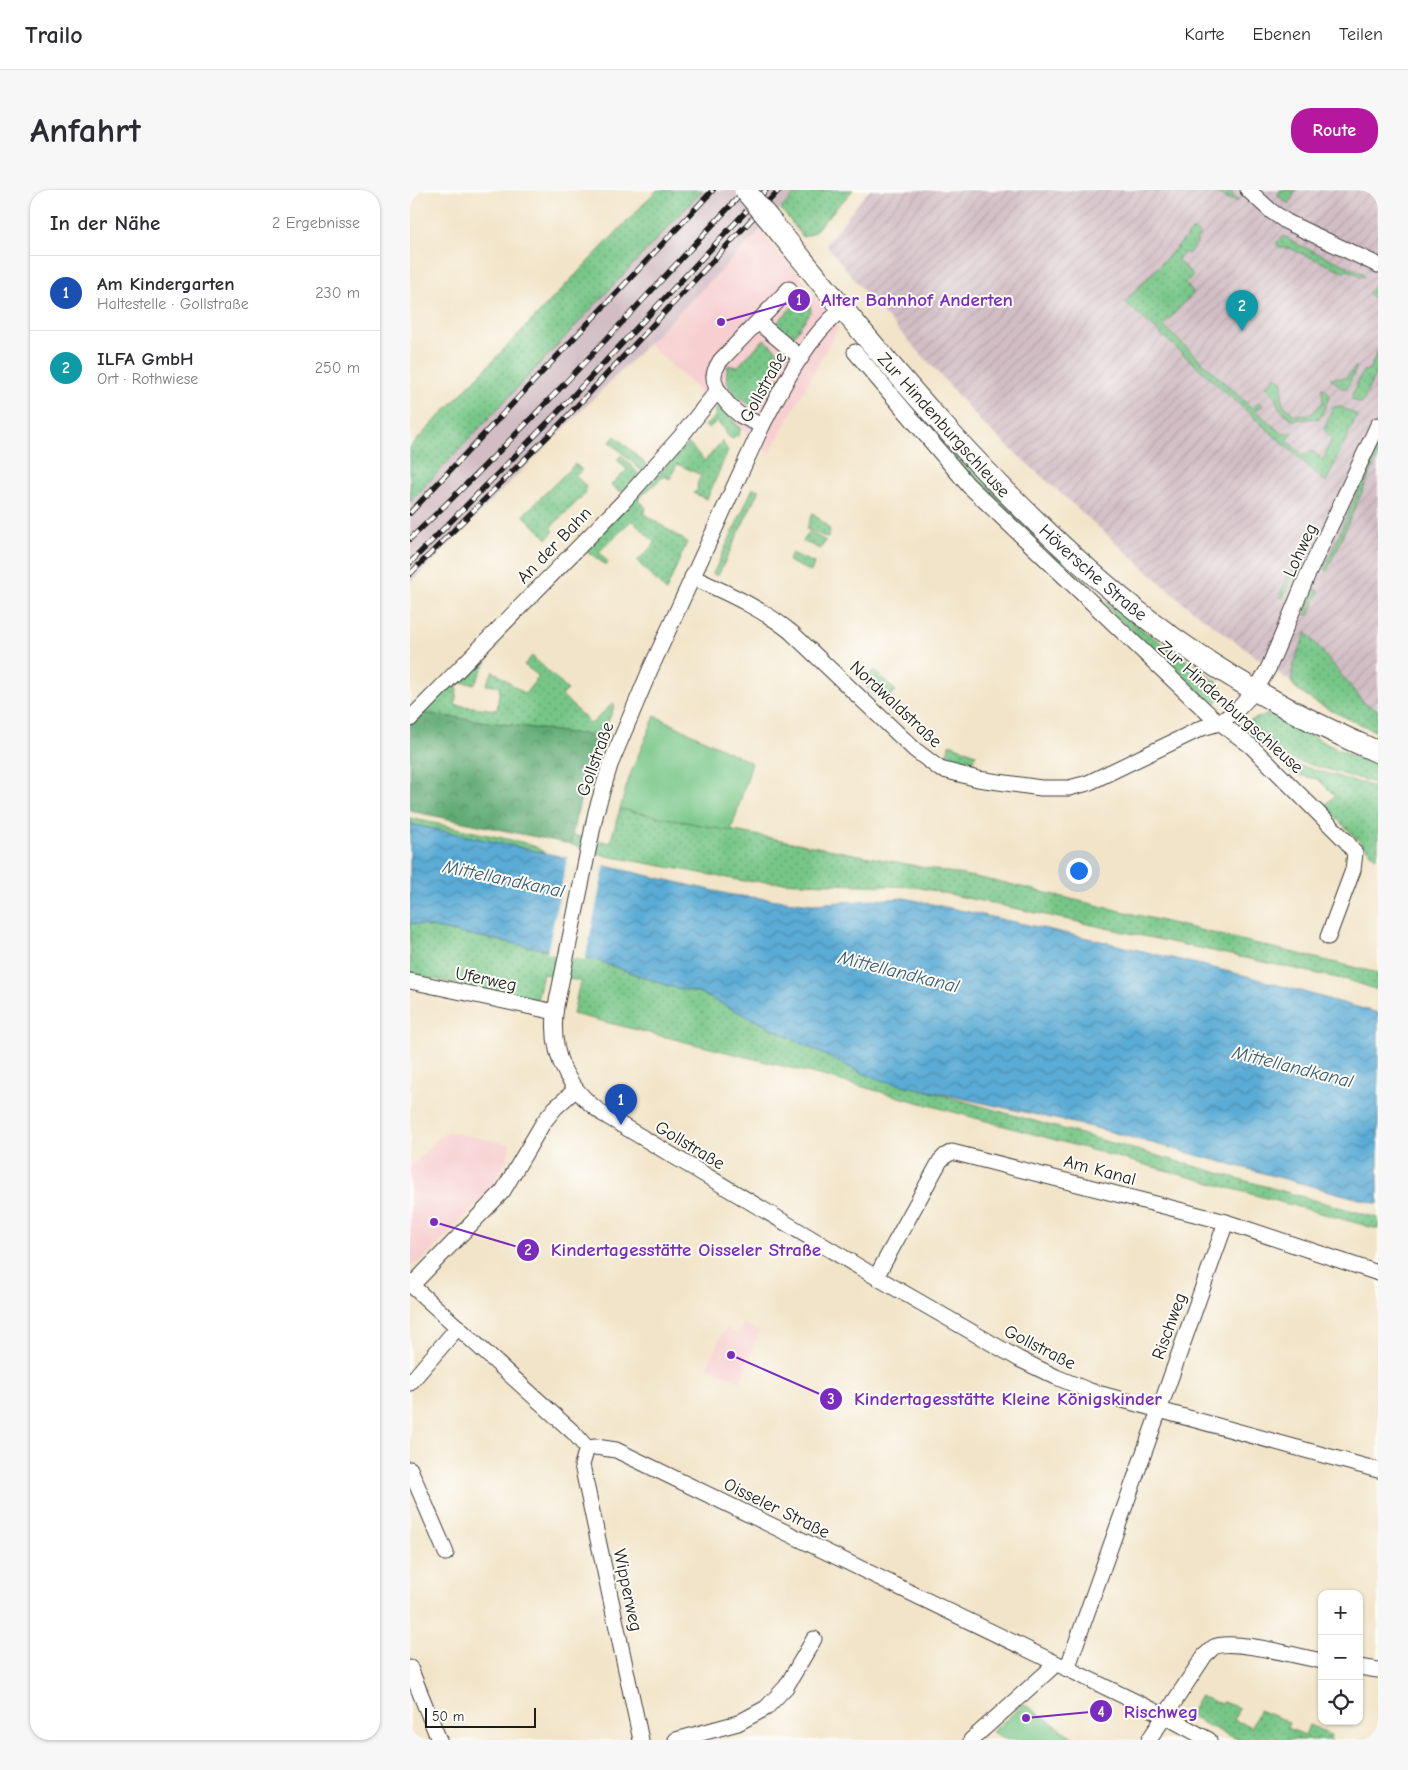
<!DOCTYPE html>
<html lang="de">
<meta charset="utf-8">
<style>
:root{--surface:#fff;--page:#f7f7f7;--text:#2b2b33;--muted:#7c7c81;--line:#e1e1e2;--accent:#b5179e}
body{margin:0;font-family:"Comic Neue",sans-serif;background:var(--page);color:var(--text)}
.controls{position:absolute;right:15px;bottom:15px;display:grid;overflow:hidden;border-radius:10px;box-shadow:0 1px 4px #0004}
.controls button{width:45px;height:45px;display:grid;place-items:center;padding:0;border:0;border-bottom:1px solid var(--line);background:var(--surface);color:var(--text);font:25px sans-serif}
.scale{position:absolute;left:15px;bottom:12px;width:111px;box-sizing:border-box;padding-left:5px;border:2px solid #1c1c1c;border-top:0;font-size:14px;line-height:18px;white-space:nowrap;color:#1c1c1c;-webkit-text-stroke:4px #fdfcf7;paint-order:stroke}
.you{position:absolute;left:668px;top:680px;width:18px;height:18px;margin:-12px;border:4px solid #fff;border-radius:50%;background:#1a73e8;box-shadow:0 0 0 8px #1a73e833}
.badge{display:grid;place-items:center;width:32px;height:32px;border-radius:50%;background:var(--accent);color:#fff;font-size:16px;font-weight:700}
.pin{position:absolute;translate:-50% -41px;filter:drop-shadow(0 1px 2px #0008)}
.pin::after{content:'';position:absolute;top:26px;width:18px;height:15px;background:inherit;clip-path:polygon(0 0,100% 0,50% 100%)}
.list{margin:0;padding:0;list-style:none}
h2{display:flex;justify-content:space-between;align-items:center;height:65px;margin:0;padding:0 20px;font-size:21px}
h2 small{font-size:16px;font-weight:400;color:var(--muted)}
.list li{display:grid;grid-template-columns:32px 1fr auto;gap:15px;align-items:center;box-sizing:border-box;height:75px;padding:0 20px;border-top:1px solid var(--line)}
.list b{display:block;font-size:19px;white-space:nowrap}
.list p{margin:0;font-size:16px;white-space:nowrap;color:var(--muted)}
.list em{font-size:16px;font-style:normal;color:var(--muted)}
.icon{flex:none;width:28px;height:28px;fill:none;stroke:currentColor;stroke-width:2;stroke-linecap:round;stroke-linejoin:round}
.map{position:relative;flex:none;width:968px;height:1550px;overflow:hidden;border-radius:20px}
header{display:flex;align-items:center;gap:30px;box-sizing:border-box;height:70px;padding:0 25px;background:var(--surface);border-bottom:1px solid var(--line)}
header strong{font-size:24px}
nav{display:flex;gap:28px;margin-inline-start:auto;font-size:18px}
.intro{display:flex;align-items:center;justify-content:space-between;box-sizing:border-box;height:120px;padding:0 30px}
h1{margin:0;font-size:35px}
.button{padding:12px 22px;border-radius:20px;background:var(--accent);color:#fff;font-size:18px;font-weight:700}
main{display:flex;gap:30px;padding:0 30px}
aside{flex:1;background:var(--surface);border-radius:20px;box-shadow:0 1px 4px #0004}
.map>svg:first-child{display:block}
.built{fill:#f7cfd0}
.industrial{fill:url(#industrial-furrows)}
.railway{fill:#d2bdc5}
.grass{fill:url(#grass-dots);stroke:#4a7152}
.forest{fill:url(#forest-crowns);stroke:#3e6448}
.park{fill:#77c687;stroke:#4a7152}
.water{fill:url(#water-waves);stroke:#3b6478}
.pier{fill:#f2e4c8}
.lines{fill:none;stroke-linecap:round;stroke-linejoin:round}
.minor-casing{stroke:#3c3a36;stroke-width:17}
.secondary-casing{stroke:#3c3a36;stroke-width:23}
.minor{stroke:#fff;stroke-width:15}
.secondary{stroke:#fff;stroke-width:21}
.rail-casing{stroke:#1c1c1c;stroke-width:5.5}
.rail{stroke:#fdfcf7;stroke-width:4;stroke-dasharray:11;stroke-linecap:butt}
.secondary-bridge-casing{stroke:#3c3a36;stroke-width:23;stroke-linecap:butt}
.secondary-bridge{stroke:#fff;stroke-width:21}
.labels{text-anchor:middle;stroke-width:4;stroke-linejoin:round;paint-order:stroke}
.street-label{font-size:18px;fill:#1c1c1c;stroke:#fdfcf7}
.water-label{font-size:19px;font-style:italic;fill:#385c6f;stroke:#fdfcf7}
.leader{fill:none;stroke:#7b2cbf;stroke-width:2}
.callout-dot{fill:#7b2cbf;stroke:#fdfcf7;stroke-width:2}
.mark-label{font-size:15px;text-anchor:middle;font-weight:bold;fill:#fff}
.callout-label{font-size:19px;text-anchor:middle;font-weight:bold;fill:#7b2cbf;stroke:#fdfcf7;stroke-width:4;stroke-linejoin:round;paint-order:stroke}
</style>
<header>
<strong>Trailo</strong>
<nav><a>Karte</a><a>Ebenen</a><a>Teilen</a></nav>
</header>
<div class="intro"><h1>Anfahrt</h1><a class="button">Route</a></div>
<main>
<aside>
<h2>In der Nähe<small>2 Ergebnisse</small></h2>
<ul class="list">
<li><span class="badge" style="background:#1a4fb4">1</span><div><b>Am Kindergarten</b><p>Haltestelle · Gollstraße</p></div><em>230 m</em></li>
<li><span class="badge" style="background:#0f9aa8">2</span><div><b>ILFA GmbH</b><p>Ort · Rothwiese</p></div><em>250 m</em></li>
</ul>
</aside>
<div class="map">
<svg width="968" height="1550" viewBox="0 0 968 1550">
<defs>
<pattern id="industrial-furrows" width="10" height="10" patternUnits="userSpaceOnUse" patternTransform="scale(1.25)"><rect width="10" height="10" fill="#d2bdc5"/><path d="M-1 1l2-2M0 10L10 0M9 11l2-2" fill="none" stroke="#b4a2a9"/></pattern>
<pattern id="grass-dots" width="8" height="8" patternUnits="userSpaceOnUse" patternTransform="scale(1.25)"><rect width="8" height="8" fill="#77c687"/><path d="M2 2h.1M6 6h.1" fill="none" stroke="#61a06e" stroke-width="1.8" stroke-linecap="round"/></pattern>
<pattern id="forest-crowns" width="20" height="18" patternUnits="userSpaceOnUse" patternTransform="scale(1.25)"><rect width="20" height="18" fill="#61ab74"/><path d="M2 6a3 3 0 1 1 6 0M12 15a3 3 0 1 1 6 0" fill="none" stroke="#4f8a5e"/></pattern>
<pattern id="water-waves" width="16" height="10" patternUnits="userSpaceOnUse" patternTransform="scale(1.25)"><rect width="16" height="10" fill="#5aabd5"/><path d="M0 5q4-4 8 0t8 0" fill="none" stroke="#4a8aac"/></pattern>
</defs>
<rect width="100%" height="100%" fill="#fdfcf7"/>
<filter id="ink" filterUnits="userSpaceOnUse"><feTurbulence type="fractalNoise" baseFrequency=".02" numOctaves="2"/><feDisplacementMap in="SourceGraphic" scale="10" xChannelSelector="R" yChannelSelector="G"/><feConvolveMatrix kernelMatrix="1 2 1 2 8 2 1 2 1" color-interpolation-filters="sRGB"/></filter>
<filter id="wash" filterUnits="userSpaceOnUse"><feTurbulence type="fractalNoise" baseFrequency=".0096" numOctaves="4" result="noise"/><feDisplacementMap in="SourceGraphic" scale="20" xChannelSelector="R" yChannelSelector="G"/><feGaussianBlur stdDeviation="1.12" result="paint"/><feColorMatrix in="noise" values="0 0 0 0 0 0 0 0 0 0 0 0 0 0 0 0 0 1.4 0 .05"/><feComposite in="paint" operator="in"/></filter>
<g filter="url(#wash)">
<rect width="100%" height="100%" fill="#f2e4c8"/>
<!-- built -->
<g class="built">
<polygon points="350,41 398,96 428,138 359,264 238,154"/>
<polygon points="39,942 100,954 97,969 85,994 12,1071 4,1074 0,1074 0,977 31,946"/>
<polygon points="333,1133 349,1142 330,1192 297,1176 315,1138 328,1144"/>
</g>
<!-- industrial -->
<polygon class="industrial" points="459,0 968,0 968,544 890,499 773,413 572,233 524,178 460,109 416,54"/>
<!-- railway -->
<polygon class="railway" points="293,0 388,0 350,41 0,393 0,312"/>
<!-- grass -->
<g class="grass">
<polygon points="247,0 293,0 0,312 0,257"/>
<polygon points="388,0 443,0 402,44 393,47 371,19"/>
<polygon points="803,0 817,0 829,11 818,10"/>
<polygon points="870,0 886,0 879,14 868,6"/>
<polygon points="785,40 790,45 786,50 788,52 778,64 775,62 767,70 783,85 775,94 784,102 753,136 842,218 850,212 853,216 845,220 872,244 882,242 882,245 877,251 894,266 900,261 903,261 913,270 922,248 914,240 923,217 929,216 947,225 916,292 715,112 782,41"/>
<polygon points="873,46 891,56 953,83 954,87 937,80 934,82 879,58 870,58 868,56 867,52"/>
<polygon points="968,92 968,113 958,103"/>
<polygon points="398,103 401,121 382,149 366,134 394,104"/>
<path d="M 354,149 L 371,164 L 371,169 L 343,216 C 325,207 312,197 318,175 L 327,177 Z"/>
<polygon points="450,155 596,315 665,383 700,415 723,433 809,493 813,501 809,509 804,515 697,418 569,297 447,156"/>
<polygon points="968,160 968,177 953,212 951,213 943,210 942,205 953,181 960,179"/>
<polygon points="945,177 947,177 937,198 932,198 920,188 935,188"/>
<polygon points="866,186 874,193 872,196 872,213 884,225 902,224 913,212 912,197 918,202 920,206 910,228 883,230 870,219 866,211 867,209 856,196"/>
<polygon points="308,216 330,237 330,242 328,246 325,245 323,249 319,247 307,231 299,238 295,236 306,225 304,223"/>
<polygon points="205,246 237,275 232,281 200,252"/>
<polygon points="312,251 318,261 297,309 283,303 286,302 288,298 287,295 291,285 267,274 260,289 254,286 228,309 236,318 233,323 277,352 256,401 227,371 245,353 222,330 189,362 198,372 196,375 174,359 278,253 295,271"/>
<polygon points="968,256 968,266 917,381 914,379"/>
<polygon points="211,265 229,284 214,302 207,300 201,295 217,280 207,270"/>
<polygon points="165,274 172,280 166,286 175,295 176,303 141,337 144,341 137,349 113,325"/>
<polygon points="343,298 349,300 308,386 303,384"/>
<polygon points="403,323 419,338 420,342 418,348 396,339"/>
<polygon points="900,340 905,342 873,408 869,406"/>
<polygon points="399,342 416,351 410,359 393,351"/>
<polygon points="382,363 404,373 401,382 378,371"/>
<polygon points="905,399 909,401 899,425 895,424"/>
<path d="M 896,443 L 898,444 L 954,513 L 968,520 L 968,542 C 952,535 885,507 882,492 C 880,476 891,457 896,443 Z"/>
<polygon points="71,461 78,468 65,494 48,492 45,515 87,520 90,497 76,495 83,481 115,504 129,486 114,475 122,466 158,500 152,505 181,534 203,513 205,515 192,547 10,523"/>
<polygon points="464,480 486,501 472,513 452,493"/>
<polygon points="858,524 925,558 968,576 968,594 863,564 831,539 832,534"/>
<polygon points="540,554 566,564 561,576 535,568"/>
<polygon points="867,569 968,598 968,660 966,668 914,616 925,606 908,589 881,584"/>
<polygon points="210,619 595,693 968,783 968,800 941,791 506,697 334,691 197,666 160,654 162,645 200,653"/>
<polygon points="0,628 115,653 126,657 135,663 0,634"/>
<polygon points="0,733 182,769 262,797 290,803 447,881 968,1028 968,1039 413,886 163,824 170,791 133,784 126,814 0,783"/>
<polygon points="789,1506 812,1514 813,1512 829,1518 824,1530 842,1537 849,1520 879,1532 877,1538 895,1545 899,1535 916,1542 916,1543 921,1545 920,1549 922,1550 829,1550 780,1527"/>
</g>
<!-- forest -->
<path class="forest" d="M 10,523 L 192,547 C 176,581 168,618 160,654 L 0,621 L 0,534 Z"/>
<!-- park -->
<g class="park">
<polygon points="245,526 342,573 321,641 210,619 219,587"/>
<polygon points="614,1514 667,1550 597,1550 582,1542"/>
</g>
<!-- water -->
<polygon class="water" points="0,634 196,676 322,705 402,714 494,708 682,749 833,785 968,823 968,1014 686,938 474,891 447,881 290,803 262,797 182,769 0,733"/>
<!-- pier -->
<polygon class="pier" points="158,665 195,673 175,770 137,763"/>
</g>
<g filter="url(#ink)">
<g class="lines">
<!-- minor casing -->
<g class="minor-casing">
<g id="minor">
<polyline points="838,0 861,21 877,32 968,75"/>
<path d="M 432,119 C 396,149 374,194 352,236 L 240,480 L 200,575 L 186,622 L 146,816 C 139,862 155,897 193,924 L 466,1087 L 609,1169 L 646,1187 L 680,1201 L 968,1280"/>
<polyline points="348,132 391,168"/>
<polyline points="445,162 558,295 800,525 841,556 937,652 945,663 943,680 918,747"/>
<path d="M 352,236 C 345,232 337,229 330,225 C 320,218 303,199 304,186 C 304,181 307,176 310,171 L 379,99"/>
<path d="M 282,387 C 317,403 351,418 381,442 L 505,560 L 530,579 L 568,589 L 631,598 L 659,598 L 678,593 L 792,538 L 809,533 L 827,520 L 845,501 L 858,479 L 897,386 L 968,235"/>
<polyline points="0,529 213,312 272,245 308,200"/>
<polyline points="0,791 145,822"/>
<polyline points="466,1087 530,971 535,966 542,962 816,1032 968,1083"/>
<polyline points="0,1094 164,1243 177,1258"/>
<polyline points="2,1095 93,1001 133,933 145,918 165,900"/>
<polyline points="0,1193 48,1137"/>
<polyline points="177,1258 186,1257 206,1260 755,1526 799,1550"/>
<polyline points="177,1258 172,1275 231,1550"/>
<polyline points="0,1279 36,1363"/>
<polyline points="949,1477 968,1480"/>
<polyline points="0,1478 29,1550"/>
<polyline points="657,1479 816,1032"/>
<polyline points="266,1550 328,1533 356,1518 376,1497 404,1449"/>
<polyline points="561,1550 646,1474"/>
<path d="M 739,1550 L 795,1465 C 798,1463 801,1459 804,1457 C 822,1448 890,1467 912,1471"/>
</g>
</g>
<!-- secondary casing -->
<g class="secondary-casing">
<g id="secondary">
<path id="s1" d="M 382,57 C 483,181 586,304 710,407 C 787,471 876,522 968,562"/>
</g>
</g>
<!-- minor -->
<use href="#minor" class="minor"/>
<!-- secondary -->
<use href="#secondary" class="secondary"/>
<!-- rail casing -->
<g class="rail-casing">
<g id="rail">
<polyline points="0,323 303,0"/>
<path d="M 0,349 C 117,238 225,118 335,0"/>
<polyline points="0,373 146,224 356,0"/>
<polyline points="0,384 153,231 369,0"/>
</g>
</g>
<!-- rail -->
<use href="#rail" class="rail"/>
<!-- secondary-bridge casing -->
<g class="secondary-bridge-casing">
<polyline id="secondary-bridge" points="335,0 382,57"/>
</g>
<!-- secondary-bridge -->
<use href="#secondary-bridge" class="secondary-bridge"/>
</g>
</g>
<g class="labels">
<!-- street labels -->
<g class="street-label">
<text transform="translate(353 197) rotate(-61)" y="6">Gollstraße</text>
<text transform="translate(534 235) rotate(48)" y="6">Zur Hindenburgschleuse</text>
<text transform="translate(144 355) rotate(-46)" y="6">An der Bahn</text>
<text transform="translate(890 360) rotate(-65)" y="6">Lohweg</text>
<text dy="6" stroke="none"><textPath href="#s1" startOffset="444">Höversche Straße</textPath></text>
<text transform="translate(486 514) rotate(43)" y="6">Nordwaldstraße</text>
<text transform="translate(821 517) rotate(42)" y="6">Zur Hindenburgschleuse</text>
<text transform="translate(185 569) rotate(-70)" y="6">Gollstraße</text>
<text transform="translate(76 789) rotate(12)" y="6">Uferweg</text>
<text transform="translate(280 955) rotate(31)" y="6">Gollstraße</text>
<text transform="translate(690 980) rotate(15)" y="6">Am Kanal</text>
<text transform="translate(759 1136) rotate(-70)" y="6">Rischweg</text>
<text transform="translate(630 1157) rotate(27)" y="6">Gollstraße</text>
<text transform="translate(367 1318) rotate(26)" y="6">Oisseler Straße</text>
<text transform="translate(218 1400) rotate(78)" y="6">Wipperweg</text>
</g>
<!-- water labels -->
<g class="water-label">
<text transform="translate(94 688) rotate(12)" y="7">Mittellandkanal</text>
<text transform="translate(489 781) rotate(14)" y="7">Mittellandkanal</text>
<text transform="translate(883 876) rotate(14)" y="7">Mittellandkanal</text>
</g>
</g>
<!-- callouts -->
<path class="leader" d="M311 132L389 110M24 1032L118 1060M321 1165L421 1209M616 1528L691 1521"/>
<g class="callout-dot">
<circle cx="311" cy="132" r="5"/>
<circle cx="24" cy="1032" r="5"/>
<circle cx="321" cy="1165" r="5"/>
<circle cx="616" cy="1528" r="5"/>
<circle cx="389" cy="110" r="12"/>
<circle cx="118" cy="1060" r="12"/>
<circle cx="421" cy="1209" r="12"/>
<circle cx="691" cy="1521" r="12"/>
</g>
<g class="mark-label">
<text x="389" y="115">1</text>
<text x="118" y="1065">2</text>
<text x="421" y="1214">3</text>
<text x="691" y="1527">4</text>
</g>
<g class="callout-label">
<text x="507" y="116">Alter Bahnhof Anderten</text>
<text x="276" y="1066">Kindertagesstätte Oisseler Straße</text>
<text x="598" y="1215">Kindertagesstätte Kleine Königskinder</text>
<text x="751" y="1528">Rischweg</text>
</g>
</svg>
<div class="controls">
<button>+</button>
<button>−</button>
<button><svg class="icon" aria-label="locate" viewBox="0 0 24 24"><circle cx="12" cy="12" r="6"/><path d="M12 2v4M12 18v4M2 12h4M18 12h4"/></svg></button>
</div>
<div class="scale">50 m</div>
<div class="you"></div>
<div class="pin badge" style="left:211px;top:935px;background:#1a4fb4">1</div>
<div class="pin badge" style="left:832px;top:141px;background:#0f9aa8">2</div>
</div>
</main>
